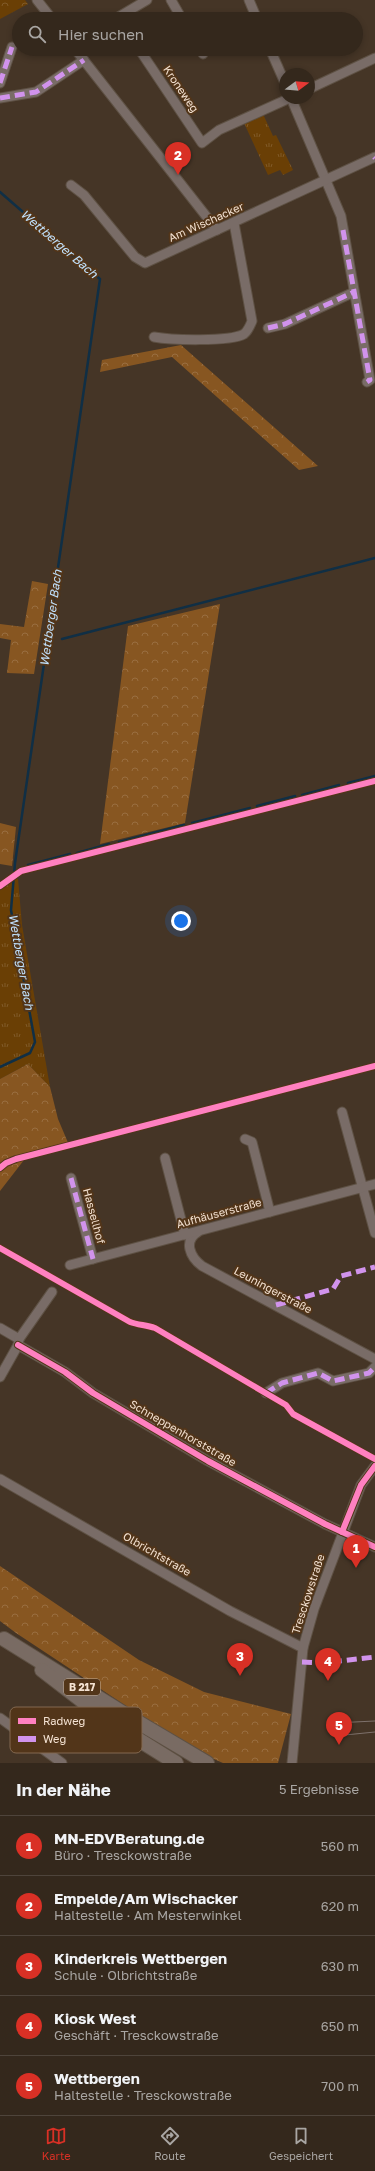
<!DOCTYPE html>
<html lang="de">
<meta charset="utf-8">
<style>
:root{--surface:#34281c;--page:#3c3025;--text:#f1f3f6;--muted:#a9a6a3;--line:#4e443b;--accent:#d93025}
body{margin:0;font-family:"Golos Text",sans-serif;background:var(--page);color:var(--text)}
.compass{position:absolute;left:279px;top:68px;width:36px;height:36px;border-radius:50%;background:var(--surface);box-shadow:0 2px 6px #0003;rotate:74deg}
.you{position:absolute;left:181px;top:921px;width:14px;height:14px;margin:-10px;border:3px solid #fff;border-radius:50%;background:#1a73e8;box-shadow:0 0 0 6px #1a73e833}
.badge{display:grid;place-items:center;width:26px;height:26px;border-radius:50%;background:var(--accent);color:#fff;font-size:13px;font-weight:700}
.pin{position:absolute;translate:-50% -33px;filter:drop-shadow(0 1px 2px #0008)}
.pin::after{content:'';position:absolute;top:21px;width:14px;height:12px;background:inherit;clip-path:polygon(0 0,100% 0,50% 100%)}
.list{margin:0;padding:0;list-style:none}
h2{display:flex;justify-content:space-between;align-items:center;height:52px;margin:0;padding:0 16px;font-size:17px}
h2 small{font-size:13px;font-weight:400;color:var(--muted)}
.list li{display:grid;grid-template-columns:26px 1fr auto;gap:12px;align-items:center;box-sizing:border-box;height:60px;padding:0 16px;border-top:1px solid var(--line)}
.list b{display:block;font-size:15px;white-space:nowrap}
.list p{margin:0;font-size:13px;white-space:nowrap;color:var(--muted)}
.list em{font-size:13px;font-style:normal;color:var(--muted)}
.icon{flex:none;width:22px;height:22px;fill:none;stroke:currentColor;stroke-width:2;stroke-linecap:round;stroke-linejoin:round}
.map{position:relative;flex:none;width:375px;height:1763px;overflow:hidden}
.search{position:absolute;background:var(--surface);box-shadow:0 2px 6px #0003;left:12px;right:12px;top:12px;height:44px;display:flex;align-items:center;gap:10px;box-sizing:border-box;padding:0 14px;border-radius:22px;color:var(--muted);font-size:15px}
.sheet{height:352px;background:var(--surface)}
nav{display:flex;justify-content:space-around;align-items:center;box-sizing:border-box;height:56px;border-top:1px solid var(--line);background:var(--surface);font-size:11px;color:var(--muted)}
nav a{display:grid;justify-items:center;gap:2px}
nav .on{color:var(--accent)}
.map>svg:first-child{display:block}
.grass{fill:url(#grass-tufts)}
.forest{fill:url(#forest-crowns)}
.park{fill:url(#park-crowns)}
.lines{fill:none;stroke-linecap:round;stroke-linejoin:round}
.stream{stroke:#102f45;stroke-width:2.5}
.minor-casing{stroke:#5e5144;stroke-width:11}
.primary-casing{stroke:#5e5144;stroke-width:16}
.minor{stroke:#796c67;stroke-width:9}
.primary{stroke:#796b63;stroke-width:14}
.tram{stroke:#7e716b;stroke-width:1}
.quiet{stroke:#d193ec;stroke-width:5;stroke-dasharray:10 5;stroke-linecap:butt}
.cycleway-casing{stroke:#523519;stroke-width:8}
.cycleway{stroke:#ff80c0;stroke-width:6}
.labels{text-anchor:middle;stroke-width:4;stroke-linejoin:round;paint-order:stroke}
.shield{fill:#523519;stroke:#c3ae9a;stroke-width:1}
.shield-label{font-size:10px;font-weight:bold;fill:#f4e2d2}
.street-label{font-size:11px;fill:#f4e2d2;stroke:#523519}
.water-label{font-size:12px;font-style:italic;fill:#c0e1fd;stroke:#523519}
.key{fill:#523519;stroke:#836950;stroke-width:1}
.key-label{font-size:11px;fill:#f4e2d2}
</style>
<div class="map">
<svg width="375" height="1763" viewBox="0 0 375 1763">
<defs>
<pattern id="grass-tufts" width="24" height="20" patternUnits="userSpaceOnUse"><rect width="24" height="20" fill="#6a3f05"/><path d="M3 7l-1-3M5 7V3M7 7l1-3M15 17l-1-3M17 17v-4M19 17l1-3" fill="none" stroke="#805a29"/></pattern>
<pattern id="forest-crowns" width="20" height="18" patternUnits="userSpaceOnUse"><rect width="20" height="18" fill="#875621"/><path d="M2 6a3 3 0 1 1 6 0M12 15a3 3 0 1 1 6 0" fill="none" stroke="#996e40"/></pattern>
<pattern id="park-crowns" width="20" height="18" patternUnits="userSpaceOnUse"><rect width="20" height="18" fill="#6a3f05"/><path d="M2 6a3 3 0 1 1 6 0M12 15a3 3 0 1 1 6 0" fill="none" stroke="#805a29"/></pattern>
</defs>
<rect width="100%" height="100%" fill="#453526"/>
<!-- grass -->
<g class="grass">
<polygon points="263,114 273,136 276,135 293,170 283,175 280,170 268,175 244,123"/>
<polygon points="15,878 18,879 22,925 50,1087 28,1064 0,1079 0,889"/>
</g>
<!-- forest -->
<g class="forest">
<polygon points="181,345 318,466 299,470 172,357 100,372 102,360"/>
<polygon points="32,581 48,584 34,674 7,673 11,640 0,638 0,624 24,627"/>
<polygon points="220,604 185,823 100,844 128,626"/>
<polygon points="0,823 16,827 12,866 0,864"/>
<polygon points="28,1064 50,1087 58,1119 69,1145 24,1160 0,1191 0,1079"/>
<polygon points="0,1566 139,1660 204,1692 291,1714 278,1763 223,1763 200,1753 164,1731 16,1633 0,1621"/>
</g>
<!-- park -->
<polygon class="park" points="0,0 25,0 28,4 0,19"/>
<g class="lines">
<!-- stream -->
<g class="stream">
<polyline points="0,192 100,279 15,863 11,910 35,1042 30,1053 0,1067"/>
<polyline points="62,639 375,558"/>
<polyline points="348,783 375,776"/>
<polyline points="302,795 339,785"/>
<polyline points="257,806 295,796"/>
<polyline points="192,823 250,808"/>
<polyline points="119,842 184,825"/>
<polyline points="77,853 109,844"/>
<polyline points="28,865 70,854"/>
</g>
<!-- minor casing -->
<g class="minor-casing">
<g id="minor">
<polyline points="37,0 52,19"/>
<polyline points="171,0 182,19"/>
<polyline points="249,0 257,19"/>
<polyline points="115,19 147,0"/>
<polyline points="75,49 217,230"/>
<polyline points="139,49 202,143 219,130 290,98"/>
<polyline points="200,49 203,54"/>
<polyline points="270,49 285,83"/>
<polyline points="0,83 12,47"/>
<polyline points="309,89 375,58"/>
<polyline points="0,98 36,92 84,60"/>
<polyline points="291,98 341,216 370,380 367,382"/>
<polyline points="71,185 84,195 135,257 145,263 375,157"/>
<polyline points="268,328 285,324 354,292"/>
<path d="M 154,337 C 170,340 230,342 244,334 C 248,331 250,326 252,321 L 234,223"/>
<polyline points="342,1112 375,1233"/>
<polyline points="245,1139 252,1142 270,1212"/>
<polyline points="165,1158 185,1235"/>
<polyline points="71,1178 93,1259"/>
<path d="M 198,1232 C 183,1241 190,1257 202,1266 L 375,1359"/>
<polyline points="70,1265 375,1184"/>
<polyline points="0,1328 19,1339"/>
<polyline points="18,1345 65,1372 93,1393 208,1461 325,1524 375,1547"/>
<polyline points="0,1377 18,1345 19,1339 52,1292"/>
<polyline points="266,1393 282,1383 318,1373 333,1381 369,1373 375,1367"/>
<polyline points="0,1479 230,1611 303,1648"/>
<polyline points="0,1718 62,1763"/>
<polyline points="292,1763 303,1648 314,1609 361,1485 375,1466"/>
</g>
</g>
<!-- primary casing -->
<g class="primary-casing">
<g id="primary">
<polyline points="4,1639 131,1718 207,1763"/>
<polyline points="42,1670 107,1720 176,1763"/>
</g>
</g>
<!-- minor -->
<use href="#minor" class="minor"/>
<!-- primary -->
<use href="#primary" class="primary"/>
<!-- tram -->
<g class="tram">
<polyline points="334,1723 375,1721"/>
<polyline points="335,1736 375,1732"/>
</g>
<!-- quiet -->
<g class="quiet">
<polyline points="0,83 12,47"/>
<polyline points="0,98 36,92 84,60"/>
<polyline points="374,157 375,158"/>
<polyline points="343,230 370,380 367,382"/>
<polyline points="268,328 285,324 354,292"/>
<polyline points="71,1178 93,1259"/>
<polyline points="276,1305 333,1289 341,1276 375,1267"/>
<polyline points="266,1393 282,1383 318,1373 333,1381 369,1373 375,1367"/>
<polyline points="302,1662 323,1663 375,1657"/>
</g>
<!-- cycleway casing -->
<g class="cycleway-casing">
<g id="cycleway">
<polyline points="0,886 21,871 375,781"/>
<polyline points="0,1168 6,1163 16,1159 375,1066"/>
<path d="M 0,1248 L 130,1322 C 138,1325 146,1325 155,1328 L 286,1405 L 293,1414 L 375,1459"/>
<polyline points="18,1345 65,1372 93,1393 208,1461 325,1524 375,1547"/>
<polyline points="342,1532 361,1485 375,1466"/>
</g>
</g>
<!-- cycleway -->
<use href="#cycleway" class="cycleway"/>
</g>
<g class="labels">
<!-- shield labels -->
<rect class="shield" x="64" y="1679" width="36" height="16" rx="3"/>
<g class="shield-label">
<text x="82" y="1691">B 217</text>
</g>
<!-- street labels -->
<g class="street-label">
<text transform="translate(181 89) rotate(56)" y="4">Kroneweg</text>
<text transform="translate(206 222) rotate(-24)" y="4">Am Wischacker</text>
<text transform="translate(219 1213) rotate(-15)" y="4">Aufhäuserstraße</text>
<text transform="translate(94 1216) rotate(75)" y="4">Hassellhof</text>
<text transform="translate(273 1290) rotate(28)" y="4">Leuningerstraße</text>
<text transform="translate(183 1433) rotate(30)" y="4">Schneppenhorststraße</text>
<text transform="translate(157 1554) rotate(30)" y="4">Olbrichtstraße</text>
<text transform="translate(308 1594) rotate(-72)" y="4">Tresckowstraße</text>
</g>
<!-- water labels -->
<g class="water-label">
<text transform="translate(59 244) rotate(41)" y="4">Wettberger Bach</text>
<text transform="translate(51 618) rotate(-82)" y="4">Wettberger Bach</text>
<text transform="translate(21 962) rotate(80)" y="4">Wettberger Bach</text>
</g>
</g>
<!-- legend -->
<rect x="10" y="1707" width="132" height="46" rx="6" class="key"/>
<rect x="18" y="1718" width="18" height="6" fill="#ff80c0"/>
<rect x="18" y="1736" width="18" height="6" fill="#d193ec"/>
<g class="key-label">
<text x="43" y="1725">Radweg</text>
<text x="43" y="1743">Weg</text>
</g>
</svg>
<svg class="compass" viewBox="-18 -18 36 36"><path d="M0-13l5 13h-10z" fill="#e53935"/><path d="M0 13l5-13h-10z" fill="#a9a6a3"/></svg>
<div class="you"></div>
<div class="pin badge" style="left:356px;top:1568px">1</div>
<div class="pin badge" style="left:178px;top:175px">2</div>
<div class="pin badge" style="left:240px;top:1676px">3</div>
<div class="pin badge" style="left:328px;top:1681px">4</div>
<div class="pin badge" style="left:339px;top:1745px">5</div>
<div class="search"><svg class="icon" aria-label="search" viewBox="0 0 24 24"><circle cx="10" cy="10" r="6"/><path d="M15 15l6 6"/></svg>Hier suchen</div>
</div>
<section class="sheet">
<h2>In der Nähe<small>5 Ergebnisse</small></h2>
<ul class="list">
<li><span class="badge">1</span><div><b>MN-EDVBeratung.de</b><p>Büro · Tresckowstraße</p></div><em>560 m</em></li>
<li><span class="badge">2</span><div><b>Empelde/Am Wischacker</b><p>Haltestelle · Am Mesterwinkel</p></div><em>620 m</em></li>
<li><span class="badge">3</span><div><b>Kinderkreis Wettbergen</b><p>Schule · Olbrichtstraße</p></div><em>630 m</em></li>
<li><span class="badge">4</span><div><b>Kiosk West</b><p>Geschäft · Tresckowstraße</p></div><em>650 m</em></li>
<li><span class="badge">5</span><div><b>Wettbergen</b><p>Haltestelle · Tresckowstraße</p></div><em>700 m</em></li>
</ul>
</section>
<nav>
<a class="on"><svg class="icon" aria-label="map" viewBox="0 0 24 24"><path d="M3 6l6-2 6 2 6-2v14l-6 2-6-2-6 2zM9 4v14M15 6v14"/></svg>Karte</a>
<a><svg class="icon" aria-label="directions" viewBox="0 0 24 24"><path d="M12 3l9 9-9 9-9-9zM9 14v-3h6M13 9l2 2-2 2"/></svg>Route</a>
<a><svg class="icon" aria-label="saved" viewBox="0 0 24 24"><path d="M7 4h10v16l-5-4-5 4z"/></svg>Gespeichert</a>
</nav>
